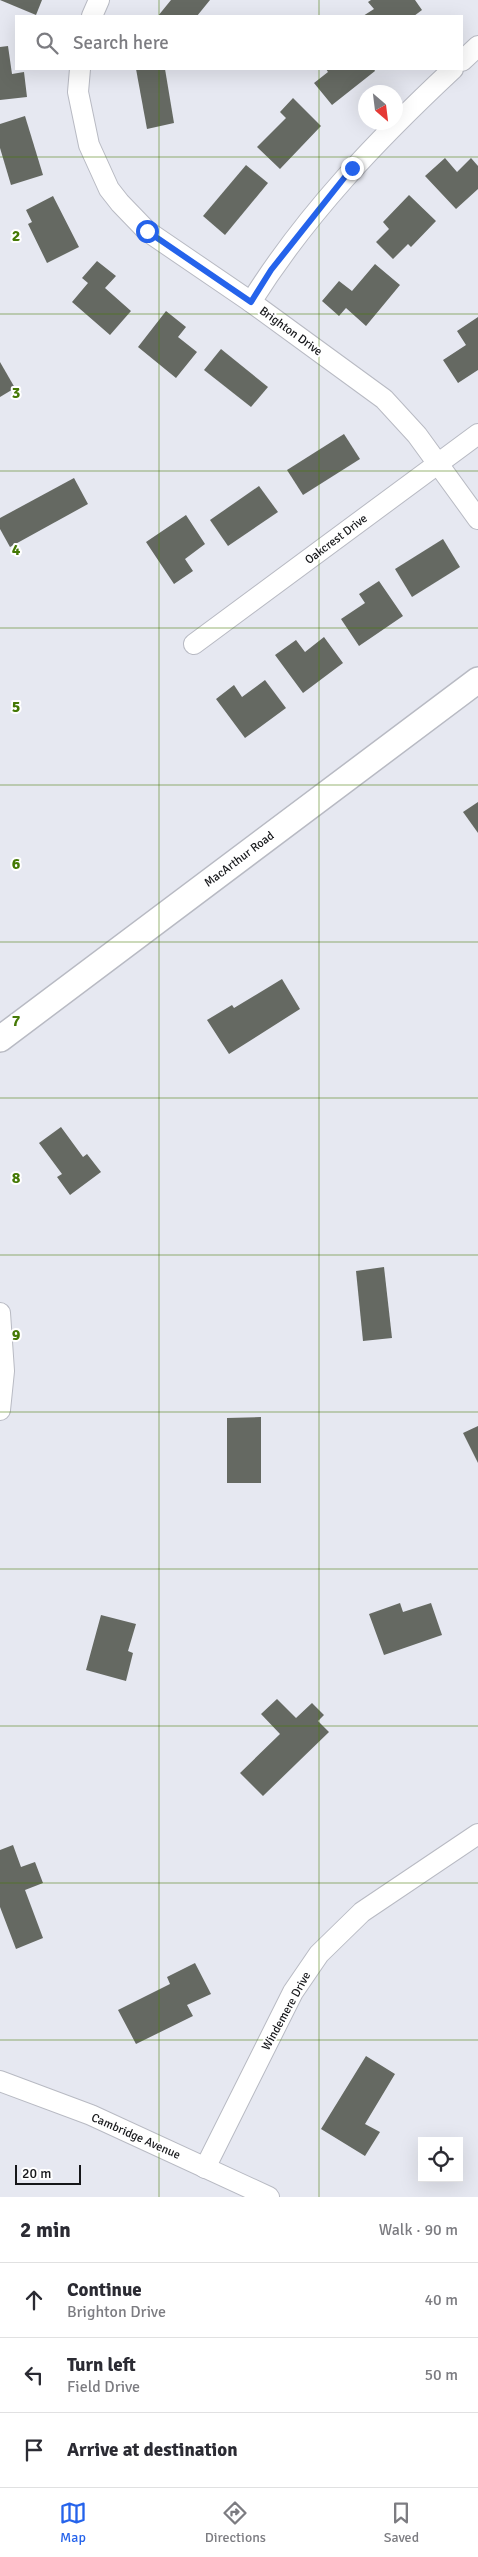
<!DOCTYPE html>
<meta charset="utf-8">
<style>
:root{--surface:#fff;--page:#f7f7f7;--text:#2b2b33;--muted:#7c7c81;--line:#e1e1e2;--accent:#2563eb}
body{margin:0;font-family:Signika,sans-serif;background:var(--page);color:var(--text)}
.controls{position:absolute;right:15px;bottom:15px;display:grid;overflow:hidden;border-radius:0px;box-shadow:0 5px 20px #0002}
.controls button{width:45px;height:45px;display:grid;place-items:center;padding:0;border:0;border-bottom:1px solid var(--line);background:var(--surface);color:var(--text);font:25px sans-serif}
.compass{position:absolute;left:358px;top:85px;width:45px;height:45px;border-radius:50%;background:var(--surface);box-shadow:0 5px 20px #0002;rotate:152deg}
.scale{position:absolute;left:15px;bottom:12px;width:66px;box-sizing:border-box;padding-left:5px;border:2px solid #16171a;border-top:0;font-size:14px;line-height:18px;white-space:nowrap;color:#16171a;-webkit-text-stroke:4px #fff;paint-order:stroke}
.stop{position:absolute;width:15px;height:15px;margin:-11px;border:4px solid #2563eb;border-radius:50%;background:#fff}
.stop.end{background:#2563eb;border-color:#fff;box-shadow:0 1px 5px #0008}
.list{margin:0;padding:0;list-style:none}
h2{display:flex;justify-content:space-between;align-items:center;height:65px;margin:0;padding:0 20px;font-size:21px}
h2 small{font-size:16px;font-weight:400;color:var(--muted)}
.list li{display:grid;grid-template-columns:32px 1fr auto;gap:15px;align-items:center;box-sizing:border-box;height:75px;padding:0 20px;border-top:1px solid var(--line)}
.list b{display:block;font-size:19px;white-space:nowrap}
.list p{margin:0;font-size:16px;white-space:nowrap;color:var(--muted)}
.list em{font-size:16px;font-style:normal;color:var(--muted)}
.icon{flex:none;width:28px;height:28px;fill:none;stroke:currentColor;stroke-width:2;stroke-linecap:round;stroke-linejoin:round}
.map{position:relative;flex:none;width:478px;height:2197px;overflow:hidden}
.search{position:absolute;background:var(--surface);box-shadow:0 5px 20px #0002;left:15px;right:15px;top:15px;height:55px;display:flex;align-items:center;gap:12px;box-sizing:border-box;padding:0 18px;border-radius:0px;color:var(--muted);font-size:19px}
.sheet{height:290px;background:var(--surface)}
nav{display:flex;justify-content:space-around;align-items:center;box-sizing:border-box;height:70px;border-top:1px solid var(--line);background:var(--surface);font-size:14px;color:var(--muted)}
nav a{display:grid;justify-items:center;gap:2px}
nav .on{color:var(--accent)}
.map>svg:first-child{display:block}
.building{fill:#656962}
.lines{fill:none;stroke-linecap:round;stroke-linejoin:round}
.minor-casing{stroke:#b8bac3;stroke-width:22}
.tertiary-casing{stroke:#b8bac3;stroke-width:28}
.minor{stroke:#fff;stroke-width:20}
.tertiary{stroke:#fff;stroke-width:25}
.route{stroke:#2563eb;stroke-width:6}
.grid{fill:none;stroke:#457905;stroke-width:1;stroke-opacity:0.55}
.labels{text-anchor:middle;stroke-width:4;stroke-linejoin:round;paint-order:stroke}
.street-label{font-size:12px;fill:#16171a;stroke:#fff}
.grid-label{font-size:16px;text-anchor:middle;font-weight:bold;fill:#457905;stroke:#fff;stroke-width:4;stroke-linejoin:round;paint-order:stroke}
</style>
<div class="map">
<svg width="478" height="2197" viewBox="0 0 478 2197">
<rect width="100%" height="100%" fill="#e6e8f1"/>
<!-- building -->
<g class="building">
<polygon points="0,0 42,0 36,15"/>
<polygon points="171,0 210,0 197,16 158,16"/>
<polygon points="371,0 415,0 422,10 414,16 363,16 374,9 368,2"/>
<polygon points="8,46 12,74 24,72 27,97 0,100 0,47"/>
<polygon points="136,69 165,69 174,123 147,129"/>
<polygon points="326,69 374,69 375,71 332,105 314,83 328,72"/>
<polygon points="293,98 321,126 280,169 257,147 286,118 280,112"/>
<polygon points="25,116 43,175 11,185 0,148 0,124"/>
<polygon points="445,158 457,172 471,158 478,166 478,189 456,209 425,176"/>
<polygon points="246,165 268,183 225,235 203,216"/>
<polygon points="409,195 436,221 411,247 408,244 393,259 376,242 389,229 383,222"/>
<polygon points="53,196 79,247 47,263 28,224 32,222 26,210"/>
<polygon points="97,261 116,276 105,288 131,311 110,335 72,302 88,283 82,278"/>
<polygon points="375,264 400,285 366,326 346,308 339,316 322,301 339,281 352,291"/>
<polygon points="166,311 186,327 178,337 197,352 176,378 138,347"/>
<polygon points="478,317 478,370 458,383 443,360 466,345 457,331"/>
<polygon points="221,349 268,387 251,407 204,370"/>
<polygon points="0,362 15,388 0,397"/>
<polygon points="344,434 360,459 303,495 287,470"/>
<polygon points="74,478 88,504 10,547 0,529 0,518"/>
<polygon points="259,486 278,512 228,546 210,520"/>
<polygon points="186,515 205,544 185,559 193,571 174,584 146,542"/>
<polygon points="443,539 460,567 412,597 395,569"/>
<polygon points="379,581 403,616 359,646 341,619 365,603 359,594"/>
<polygon points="324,637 343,663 303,693 275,655 296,640 305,652"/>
<polygon points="265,680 286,708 245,738 216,699 234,685 242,697"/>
<polygon points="478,802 478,833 463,812"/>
<polygon points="282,979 300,1009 229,1054 207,1020 232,1005 234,1008"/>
<polygon points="61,1127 83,1157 87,1154 101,1172 70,1195 57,1177 62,1174 39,1143"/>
<polygon points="384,1267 392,1338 363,1341 356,1271"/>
<polygon points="261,1417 261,1483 227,1483 227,1418"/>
<polygon points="478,1426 478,1463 463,1433"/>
<polygon points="400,1603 403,1612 431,1603 442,1635 384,1655 369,1614"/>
<polygon points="101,1615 136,1624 128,1651 133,1653 126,1681 86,1670"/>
<polygon points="277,1699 296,1718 312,1703 324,1715 318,1721 329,1732 263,1796 240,1773 280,1734 261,1714"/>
<polygon points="13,1845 21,1867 35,1862 43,1883 25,1890 43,1938 16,1949 0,1907 0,1850"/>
<polygon points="195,1963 211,1994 187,2005 193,2016 136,2044 118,2010 170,1984 167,1977"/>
<polygon points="366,2056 395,2074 365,2124 380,2132 365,2156 321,2129"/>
</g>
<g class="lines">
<!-- minor casing -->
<g class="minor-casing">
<g id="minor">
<polyline points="92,16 99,0"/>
<polyline points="462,61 478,46"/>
<polyline points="80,69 78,92 89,145 109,189 120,203 147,231 251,302 384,399 417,435 478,519"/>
<path d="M 251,302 C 306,214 378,139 453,69"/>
<polyline points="194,644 478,434"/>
<polyline points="0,1313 4,1371 0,1410"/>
<polyline points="0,2081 91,2115 269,2197"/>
<polyline points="205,2168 293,1992 319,1954 362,1912 478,1834"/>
</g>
</g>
<!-- tertiary casing -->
<g class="tertiary-casing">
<polyline id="tertiary" points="0,1039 478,680"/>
</g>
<!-- minor -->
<use href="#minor" class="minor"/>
<!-- tertiary -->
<use href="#tertiary" class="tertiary"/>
</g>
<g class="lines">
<!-- route -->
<polyline class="route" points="147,231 251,302 271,270 352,168"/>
</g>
<!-- grid -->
<path class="grid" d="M 159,0 L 159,16M 319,0 L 319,16M 159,69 L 159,2197M 319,69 L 319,2197M 0,157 L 478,157M 0,314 L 478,314M 0,471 L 478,471M 0,628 L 478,628M 0,785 L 478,785M 0,942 L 478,942M 0,1098 L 478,1098M 0,1255 L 478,1255M 0,1412 L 478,1412M 0,1569 L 478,1569M 0,1726 L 478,1726M 0,1883 L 478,1883M 0,2040 L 478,2040"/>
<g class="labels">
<!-- street labels -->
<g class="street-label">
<text transform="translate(291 331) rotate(36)" y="4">Brighton Drive</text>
<text transform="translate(336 539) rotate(-37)" y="4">Oakcrest Drive</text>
<text transform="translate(239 859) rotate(-37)" y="4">MacArthur Road</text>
<text transform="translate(286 2011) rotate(-61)" y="4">Windemere Drive</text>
<text transform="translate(136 2136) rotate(24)" y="4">Cambridge Avenue</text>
</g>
</g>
<g class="grid-label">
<text x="16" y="241">2</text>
<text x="16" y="398">3</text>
<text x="16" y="555">4</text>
<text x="16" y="712">5</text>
<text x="16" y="869">6</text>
<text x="16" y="1026">7</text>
<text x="16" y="1183">8</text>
<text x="16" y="1340">9</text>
</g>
</svg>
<div class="controls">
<button><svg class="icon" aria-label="locate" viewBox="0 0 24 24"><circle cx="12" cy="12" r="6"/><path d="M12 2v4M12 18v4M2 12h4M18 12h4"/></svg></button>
</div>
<svg class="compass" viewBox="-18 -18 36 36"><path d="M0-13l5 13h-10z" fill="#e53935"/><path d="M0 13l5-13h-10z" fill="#7c7c81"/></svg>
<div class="scale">20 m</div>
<div class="stop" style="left:147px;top:231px"></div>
<div class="stop end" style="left:352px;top:168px"></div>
<div class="search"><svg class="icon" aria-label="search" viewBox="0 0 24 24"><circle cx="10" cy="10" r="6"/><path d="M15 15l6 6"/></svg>Search here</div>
</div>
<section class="sheet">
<h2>2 min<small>Walk · 90 m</small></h2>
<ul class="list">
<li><svg class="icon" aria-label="ahead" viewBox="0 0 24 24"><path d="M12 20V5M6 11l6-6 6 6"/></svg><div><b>Continue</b><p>Brighton Drive</p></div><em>40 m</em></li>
<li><svg class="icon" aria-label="left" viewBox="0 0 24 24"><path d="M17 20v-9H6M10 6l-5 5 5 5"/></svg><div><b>Turn left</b><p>Field Drive</p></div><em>50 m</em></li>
<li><svg class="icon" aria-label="arrive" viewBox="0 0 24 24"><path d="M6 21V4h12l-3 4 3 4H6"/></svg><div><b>Arrive at destination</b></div></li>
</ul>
</section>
<nav>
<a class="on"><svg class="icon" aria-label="map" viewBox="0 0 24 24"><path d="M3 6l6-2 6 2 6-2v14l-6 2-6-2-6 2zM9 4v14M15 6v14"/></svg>Map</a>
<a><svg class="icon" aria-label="directions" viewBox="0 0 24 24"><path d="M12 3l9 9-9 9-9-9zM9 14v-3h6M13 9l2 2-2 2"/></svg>Directions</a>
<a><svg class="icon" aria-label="saved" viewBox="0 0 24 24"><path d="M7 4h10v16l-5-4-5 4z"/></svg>Saved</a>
</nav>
